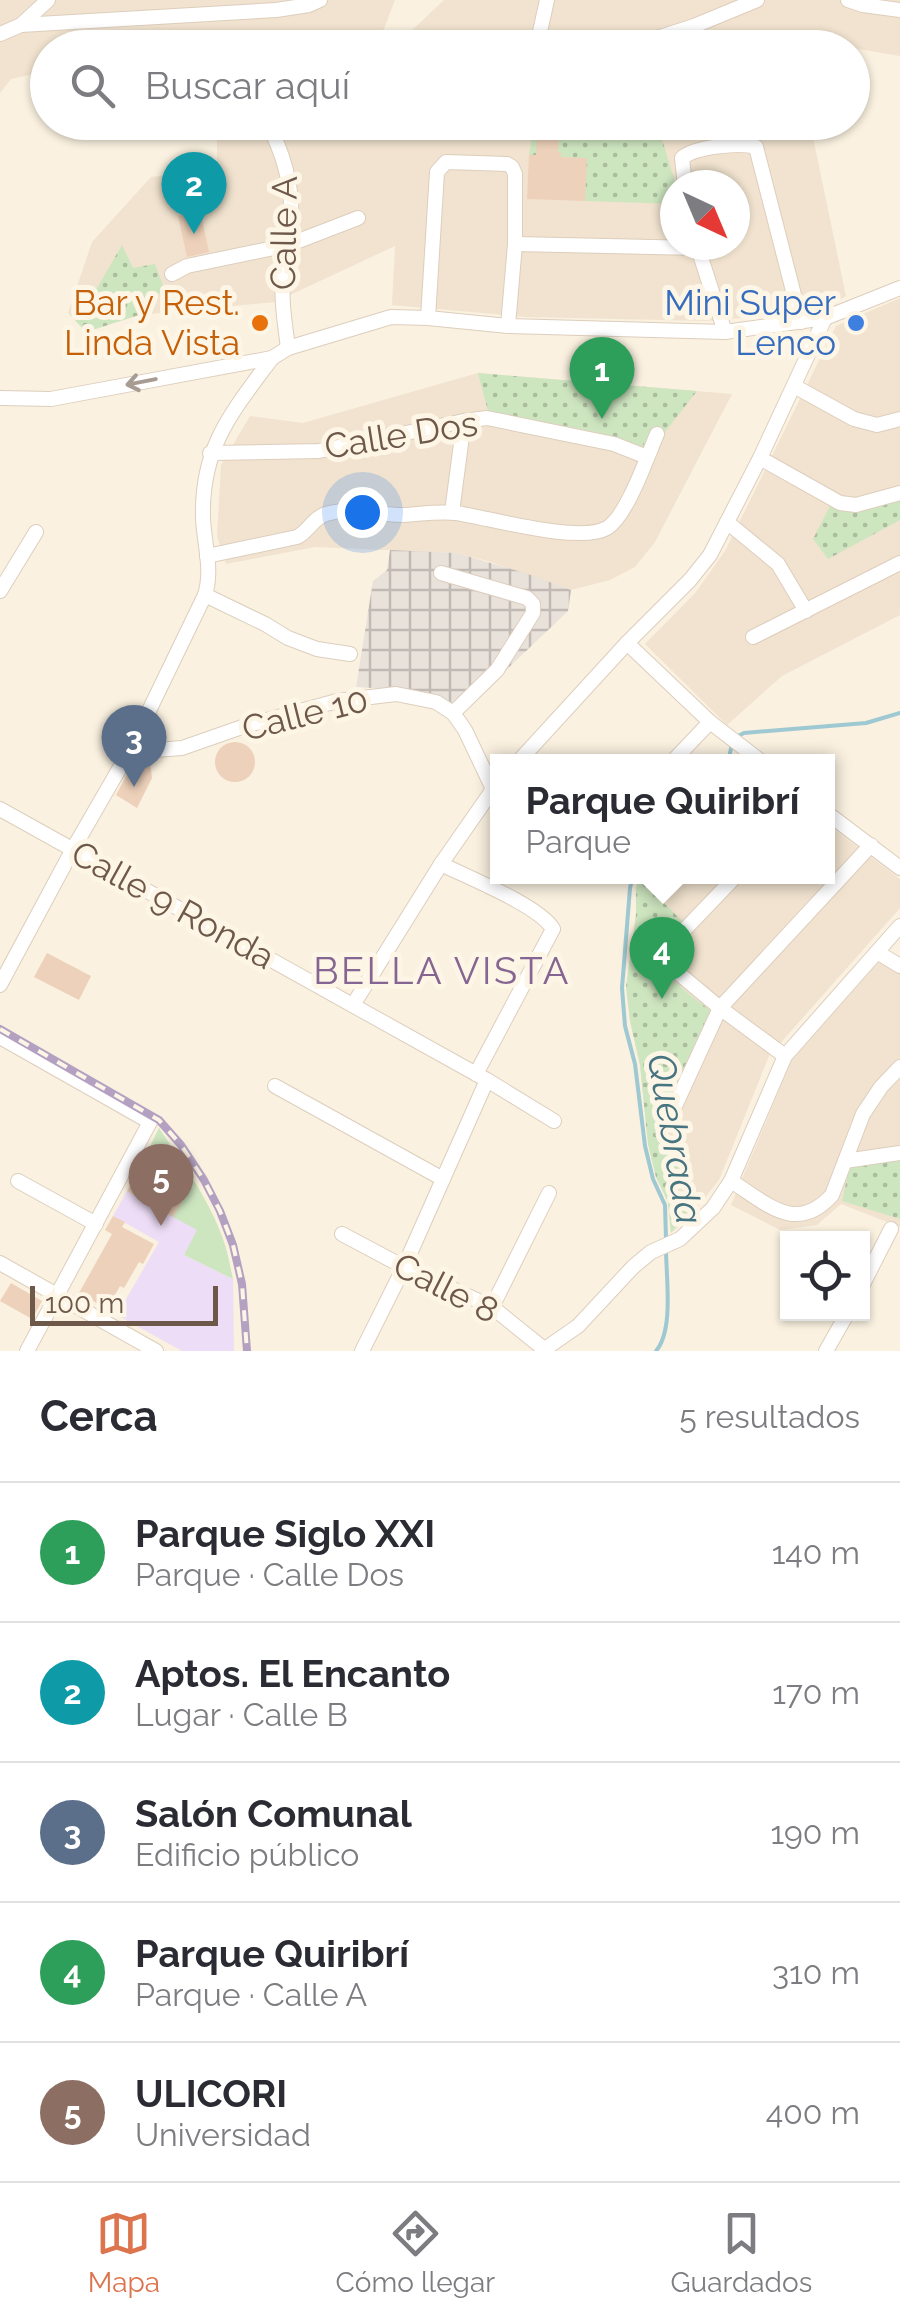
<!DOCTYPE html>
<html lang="es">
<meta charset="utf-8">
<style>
:root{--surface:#fff;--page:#f7f7f7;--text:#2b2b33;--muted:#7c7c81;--line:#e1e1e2;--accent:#dc744d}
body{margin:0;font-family:Raleway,sans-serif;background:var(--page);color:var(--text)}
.controls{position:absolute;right:30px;bottom:30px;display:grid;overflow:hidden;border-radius:0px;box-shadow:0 2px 8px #0004}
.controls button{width:90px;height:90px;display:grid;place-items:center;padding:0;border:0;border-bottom:2px solid var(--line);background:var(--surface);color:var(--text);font:50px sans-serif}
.compass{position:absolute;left:660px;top:170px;width:90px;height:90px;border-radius:50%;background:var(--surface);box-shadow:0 2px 8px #0004;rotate:136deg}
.scale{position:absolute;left:30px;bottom:25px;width:188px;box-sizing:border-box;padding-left:10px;border:5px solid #6e584a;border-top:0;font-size:28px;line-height:35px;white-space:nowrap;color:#6e584a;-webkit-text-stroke:8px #fdf5e5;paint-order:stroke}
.you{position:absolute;left:362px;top:512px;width:35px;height:35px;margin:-25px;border:8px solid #fff;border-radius:50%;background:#1a73e8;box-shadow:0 0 0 15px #1a73e833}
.badge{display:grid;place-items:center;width:65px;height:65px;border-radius:50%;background:var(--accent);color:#fff;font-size:32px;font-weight:700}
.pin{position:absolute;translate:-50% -82px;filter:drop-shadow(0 2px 5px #0008)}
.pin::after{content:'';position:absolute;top:52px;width:35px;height:30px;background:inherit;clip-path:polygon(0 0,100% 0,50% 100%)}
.popup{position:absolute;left:490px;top:754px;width:345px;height:130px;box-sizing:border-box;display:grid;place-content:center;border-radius:0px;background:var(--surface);filter:drop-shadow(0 2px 8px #0005);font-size:32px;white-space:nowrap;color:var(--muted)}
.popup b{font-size:38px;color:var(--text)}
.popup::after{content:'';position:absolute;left:50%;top:100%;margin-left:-20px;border:20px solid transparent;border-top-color:var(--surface)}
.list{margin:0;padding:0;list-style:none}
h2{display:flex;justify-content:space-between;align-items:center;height:130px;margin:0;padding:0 40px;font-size:42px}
h2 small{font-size:32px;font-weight:400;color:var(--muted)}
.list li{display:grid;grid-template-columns:65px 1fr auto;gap:30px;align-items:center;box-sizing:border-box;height:140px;padding:0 40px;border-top:2px solid var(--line)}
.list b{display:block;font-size:38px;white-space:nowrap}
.list p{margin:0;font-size:32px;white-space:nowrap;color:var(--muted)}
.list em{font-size:32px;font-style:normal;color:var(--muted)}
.icon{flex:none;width:55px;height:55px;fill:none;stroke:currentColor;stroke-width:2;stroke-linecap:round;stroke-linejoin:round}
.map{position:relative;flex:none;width:900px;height:1351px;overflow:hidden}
.search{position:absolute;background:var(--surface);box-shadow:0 2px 8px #0004;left:30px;right:30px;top:30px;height:110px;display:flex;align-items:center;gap:25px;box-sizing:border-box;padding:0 35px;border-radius:55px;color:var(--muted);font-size:38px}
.sheet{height:830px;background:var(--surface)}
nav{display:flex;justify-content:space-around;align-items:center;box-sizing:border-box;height:140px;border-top:2px solid var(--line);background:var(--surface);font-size:28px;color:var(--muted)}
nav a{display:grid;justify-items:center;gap:5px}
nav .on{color:var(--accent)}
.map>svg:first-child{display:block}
.residential{fill:#f1e3cf;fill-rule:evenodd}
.industrial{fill:url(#industrial-grid)}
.education{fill:#eeddf6}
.green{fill:#cee6c0}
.park{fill:url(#park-dots)}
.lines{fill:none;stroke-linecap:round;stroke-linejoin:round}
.stream{stroke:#9ec8d2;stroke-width:4}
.building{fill:#edd1ba}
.minor-casing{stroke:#ddcebd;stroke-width:16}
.minor{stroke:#fff;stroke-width:14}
.rail-casing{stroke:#b4a1c1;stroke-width:8}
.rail{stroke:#fdf5e5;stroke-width:4;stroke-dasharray:11;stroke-linecap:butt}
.oneway{stroke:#a89b92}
.food-dot{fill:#e8710a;stroke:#fdf5e5;stroke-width:4}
.shop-dot{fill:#3f7fe0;stroke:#fdf5e5;stroke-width:4}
.labels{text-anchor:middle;stroke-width:10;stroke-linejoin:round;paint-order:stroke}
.street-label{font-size:35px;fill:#6e584a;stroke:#fdf5e5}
.food-label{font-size:35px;fill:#c56008;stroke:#fdf5e5;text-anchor:end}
.shop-label{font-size:35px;fill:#366cbe;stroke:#fdf5e5;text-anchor:end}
.neighbourhood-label{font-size:38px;letter-spacing:2.5px;fill:#856591;stroke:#fdf5e5}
.water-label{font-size:38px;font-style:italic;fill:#467480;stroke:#fdf5e5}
</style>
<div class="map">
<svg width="900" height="1351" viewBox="0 0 900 1351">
<defs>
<pattern id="industrial-grid" width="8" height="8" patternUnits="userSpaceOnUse" patternTransform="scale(2.5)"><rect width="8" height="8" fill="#e9e2db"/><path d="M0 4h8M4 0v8" fill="none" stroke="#c1bab4"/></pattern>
<pattern id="park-dots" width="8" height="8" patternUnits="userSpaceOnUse" patternTransform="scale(2.5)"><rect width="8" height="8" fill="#cee6c0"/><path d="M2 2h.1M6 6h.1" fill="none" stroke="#abbd9e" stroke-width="1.8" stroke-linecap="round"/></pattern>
</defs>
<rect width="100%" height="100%" fill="#faf1e0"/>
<!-- residential -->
<g class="residential">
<polygon points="0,0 395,0 377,47 48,48 47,71 11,79 0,93"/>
<polygon points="444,0 900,0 900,56 852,48 826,47 393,48"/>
<path d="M 217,122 L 810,123 L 846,296 L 821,311 L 706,321 L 526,317 L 392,305 L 395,246 L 275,302 L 139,315 L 86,332 L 68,313 L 92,242 L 151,177 L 217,169 ZM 675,185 L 735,185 L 735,245 L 675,245 Z"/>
<polygon points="900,298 900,615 782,676 727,725 645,644 696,592 725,551 836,326"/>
<polygon points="478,373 732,394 655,542 635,567 610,580 571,590 491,562 457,553 315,547 226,564 217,536 221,465 250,416 303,423"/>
<polygon points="827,824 900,879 900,908 769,1056 719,1180 687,1220 671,1233 668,1202 656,1177 648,1144 640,1065 630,1021 626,987 636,915 636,888 639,877 827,876"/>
<polygon points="881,960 900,969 900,1227 841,1204 817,1225 780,1230 731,1205 792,1060"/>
</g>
<!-- industrial -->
<polygon class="industrial" points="390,550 457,553 528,574 571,590 568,611 461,713 441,700 421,691 356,687 373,581 387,570"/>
<!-- education -->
<polygon class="education" points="127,1191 198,1230 184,1255 233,1279 234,1351 182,1351 117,1315 159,1242 113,1216"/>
<!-- green -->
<path class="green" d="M 159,1128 C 183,1164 209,1199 223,1239 C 228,1252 230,1266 233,1279 L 184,1255 L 197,1230 L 173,1217 L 181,1201 L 140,1178 L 136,1185 L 132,1182 Z"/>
<!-- park -->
<g class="park">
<polygon points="534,123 657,123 676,185 675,204 585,201 586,159 561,157 561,152 558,152 559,134 536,155 529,155"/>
<polygon points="122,245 133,268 155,264 164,288 139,315 86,332 70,315 93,295"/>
<polygon points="478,373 697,391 665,432 653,427 641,450 596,432 488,411"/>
<polygon points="900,498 900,520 828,559 813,539 832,502"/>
<path d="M 639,877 L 677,877 L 658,897 L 683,922 C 677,929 668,938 664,947 C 652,973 695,997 712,1012 L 661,1125 L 657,1141 L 685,1156 L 668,1184 L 693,1204 L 671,1233 L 668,1202 L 656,1177 L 648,1144 L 640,1065 L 630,1021 L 626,987 L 636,915 L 636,888 Z"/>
<polygon points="900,1157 900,1219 842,1201 849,1169 857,1164"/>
</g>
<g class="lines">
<!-- stream -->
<g class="stream">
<polyline points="738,736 744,733 866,723 900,713"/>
<polyline points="728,762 732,744"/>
<polyline points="633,876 630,888 622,988 625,1026 635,1064 645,1146 653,1179 665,1205 666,1240"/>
<path d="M 656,1351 C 674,1330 666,1277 666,1249"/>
</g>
</g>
<!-- building -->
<g class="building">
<polygon points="537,133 559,134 558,152 561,152 561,157 587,158 585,201 527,199 529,155 536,155"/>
<polygon points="200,210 209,252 187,257 178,216"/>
<circle cx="235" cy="762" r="20"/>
<polygon points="134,761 150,761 152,778 137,808 116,795"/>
<polygon points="47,953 91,976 79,1000 34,977"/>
<polygon points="140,1178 182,1202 173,1217 127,1191 132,1182 136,1185"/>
<polygon points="113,1216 125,1222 122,1227 154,1244 143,1264 139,1262 124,1288 120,1286 107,1309 79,1293 112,1234 105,1230"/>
<polygon points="11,1283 42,1301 32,1319 0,1301"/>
</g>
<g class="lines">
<!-- minor casing -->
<g class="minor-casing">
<g id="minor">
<polyline points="848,0 863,5 900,10"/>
<polyline points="21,25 48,0"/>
<polyline points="0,34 21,25 276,10 309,5 320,0"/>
<polyline points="537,45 547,0"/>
<path d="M 469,48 C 505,32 513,39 549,48"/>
<polyline points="626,48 694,26 757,0"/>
<path d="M 267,122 C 284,154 293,185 291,221 C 290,240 284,258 283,277 C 281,301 285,324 288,348"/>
<path d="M 685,185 L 682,158 C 694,147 740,142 756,147 L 801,322"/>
<polyline points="515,244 698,248"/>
<polyline points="697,245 725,332"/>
<polyline points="172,274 187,266 288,245 358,218"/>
<polyline points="428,318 437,172 446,162 507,164 512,167 515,174 515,244 508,326"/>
<polyline points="794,386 854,419 877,425 900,419"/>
<polyline points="0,398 51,399 272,358 288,348 391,317 428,318 508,326 725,332 825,318 900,288"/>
<polyline points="210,453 319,451 464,421 487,418 614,444 647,457"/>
<polyline points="760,458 840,503 856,505 900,493"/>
<polyline points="452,512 464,421"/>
<polyline points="727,522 778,564 806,611"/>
<path d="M 207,556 L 297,537 C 309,531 313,518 326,514 C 351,506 378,515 403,515 C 420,514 439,511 456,513 C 490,518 579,544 607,528 C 627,516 647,457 657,434"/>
<polyline points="441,573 527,598 533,604 533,613 497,670 453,713"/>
<polyline points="0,591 36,532"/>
<polyline points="205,595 265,624 288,638 317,649 350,654"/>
<polyline points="753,637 900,563"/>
<polyline points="627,643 710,722 762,762"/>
<polyline points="129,752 182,748 245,726 337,701 396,694 436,702 453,713 465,730 493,789"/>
<polyline points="518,762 627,643 690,580 710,555 760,458 825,318"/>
<polyline points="672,762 710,722"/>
<polyline points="0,809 487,1080 554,1121"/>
<polyline points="827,813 900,868"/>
<path d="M 441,864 C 467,877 540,906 553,929 L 476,1074"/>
<polyline points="736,876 669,946 668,957 671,967 720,1008 785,1056"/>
<polyline points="877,952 900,966"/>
<path d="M 0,985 L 73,849 L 129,752 L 205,595 C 213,569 204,544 203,518 C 201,447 232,412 272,358"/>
<polyline points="353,1005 441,864 496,785"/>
<polyline points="0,1037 150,1122 27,1351"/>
<polyline points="275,1086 443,1179"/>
<polyline points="675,1106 720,1008 871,845"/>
<polyline points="845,1161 900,1153"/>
<polyline points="18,1181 96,1224"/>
<path d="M 731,1181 C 766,1203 796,1235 832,1195 L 863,1114 L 881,1087 L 900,1067"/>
<polyline points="342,1234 404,1267 492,1307 544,1349"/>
<polyline points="0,1263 156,1351"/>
<polyline points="862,1286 891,1229"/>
<polyline points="492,1307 549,1193"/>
<polyline points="362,1351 404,1267 487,1080"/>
<polyline points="542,1351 578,1326 633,1267 651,1252 680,1239 713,1208 731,1181 785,1056 900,926"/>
<polyline points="826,1351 847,1314"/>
</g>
</g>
<!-- minor -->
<use href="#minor" class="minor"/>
<!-- rail casing -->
<g class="rail-casing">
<polyline id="rail" points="0,1029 159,1120 181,1145 204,1180 220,1211 233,1245 242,1284 247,1351"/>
</g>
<!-- rail -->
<use href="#rail" class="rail"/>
</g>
<!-- one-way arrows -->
<defs><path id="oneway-shaft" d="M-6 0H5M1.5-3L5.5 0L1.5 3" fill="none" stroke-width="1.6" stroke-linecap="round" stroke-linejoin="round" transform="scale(2.5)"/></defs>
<use class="oneway" href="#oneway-shaft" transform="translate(141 382) rotate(169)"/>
<!-- markers -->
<circle class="food-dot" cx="260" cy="323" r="10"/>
<circle class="shop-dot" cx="856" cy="323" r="10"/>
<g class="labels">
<!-- street labels -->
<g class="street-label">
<text transform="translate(284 233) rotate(-89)" y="12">Calle A</text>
<text transform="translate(401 435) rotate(-9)" y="12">Calle Dos</text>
<text transform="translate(305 714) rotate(-14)" y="12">Calle 10</text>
<text transform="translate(173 905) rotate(29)" y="12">Calle 9 Ronda</text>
<text transform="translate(446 1288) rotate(27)" y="12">Calle 8</text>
</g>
<!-- food labels -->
<g class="food-label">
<text x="240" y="315">Bar y Rest.<tspan x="240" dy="40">Linda Vista</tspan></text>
</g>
<!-- shop labels -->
<g class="shop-label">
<text x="836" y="315">Mini Super<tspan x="836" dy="40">Lenco</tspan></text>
</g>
<!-- neighbourhood labels -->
<g class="neighbourhood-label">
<text x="442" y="984">BELLA VISTA</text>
</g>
<!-- water labels -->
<g class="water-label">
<text transform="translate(675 1139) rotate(80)" y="13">Quebrada</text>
</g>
</g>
</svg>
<div class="controls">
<button><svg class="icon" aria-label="locate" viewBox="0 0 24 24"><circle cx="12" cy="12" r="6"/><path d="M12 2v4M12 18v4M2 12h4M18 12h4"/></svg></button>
</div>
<svg class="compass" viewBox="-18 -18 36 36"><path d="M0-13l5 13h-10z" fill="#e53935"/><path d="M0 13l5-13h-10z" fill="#7c7c81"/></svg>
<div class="scale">100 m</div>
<div class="you"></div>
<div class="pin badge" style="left:602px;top:419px;background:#2e9e5b">1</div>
<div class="pin badge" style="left:194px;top:234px;background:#0f9aa8">2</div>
<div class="pin badge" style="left:134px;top:787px;background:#5c6f8a">3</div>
<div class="pin badge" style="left:662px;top:999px;background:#2e9e5b">4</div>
<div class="popup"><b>Parque Quiribrí</b>Parque</div>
<div class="pin badge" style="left:161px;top:1226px;background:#8d6e63">5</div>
<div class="search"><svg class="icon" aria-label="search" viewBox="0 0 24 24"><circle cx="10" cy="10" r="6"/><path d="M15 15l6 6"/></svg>Buscar aquí</div>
</div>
<section class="sheet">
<h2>Cerca<small>5 resultados</small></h2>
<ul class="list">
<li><span class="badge" style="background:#2e9e5b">1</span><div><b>Parque Siglo XXI</b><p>Parque · Calle Dos</p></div><em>140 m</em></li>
<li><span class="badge" style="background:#0f9aa8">2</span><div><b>Aptos. El Encanto</b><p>Lugar · Calle B</p></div><em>170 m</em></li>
<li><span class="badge" style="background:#5c6f8a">3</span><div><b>Salón Comunal</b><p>Edificio público</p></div><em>190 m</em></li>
<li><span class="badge" style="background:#2e9e5b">4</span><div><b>Parque Quiribrí</b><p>Parque · Calle A</p></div><em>310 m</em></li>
<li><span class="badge" style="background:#8d6e63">5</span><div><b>ULICORI</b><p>Universidad</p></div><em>400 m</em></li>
</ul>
</section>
<nav>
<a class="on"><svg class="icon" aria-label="map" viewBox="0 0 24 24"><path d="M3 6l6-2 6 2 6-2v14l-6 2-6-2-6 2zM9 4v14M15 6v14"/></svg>Mapa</a>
<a><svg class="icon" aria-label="directions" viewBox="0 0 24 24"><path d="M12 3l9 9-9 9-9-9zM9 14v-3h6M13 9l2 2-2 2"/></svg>Cómo llegar</a>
<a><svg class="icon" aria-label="saved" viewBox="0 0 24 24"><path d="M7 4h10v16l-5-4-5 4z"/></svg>Guardados</a>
</nav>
